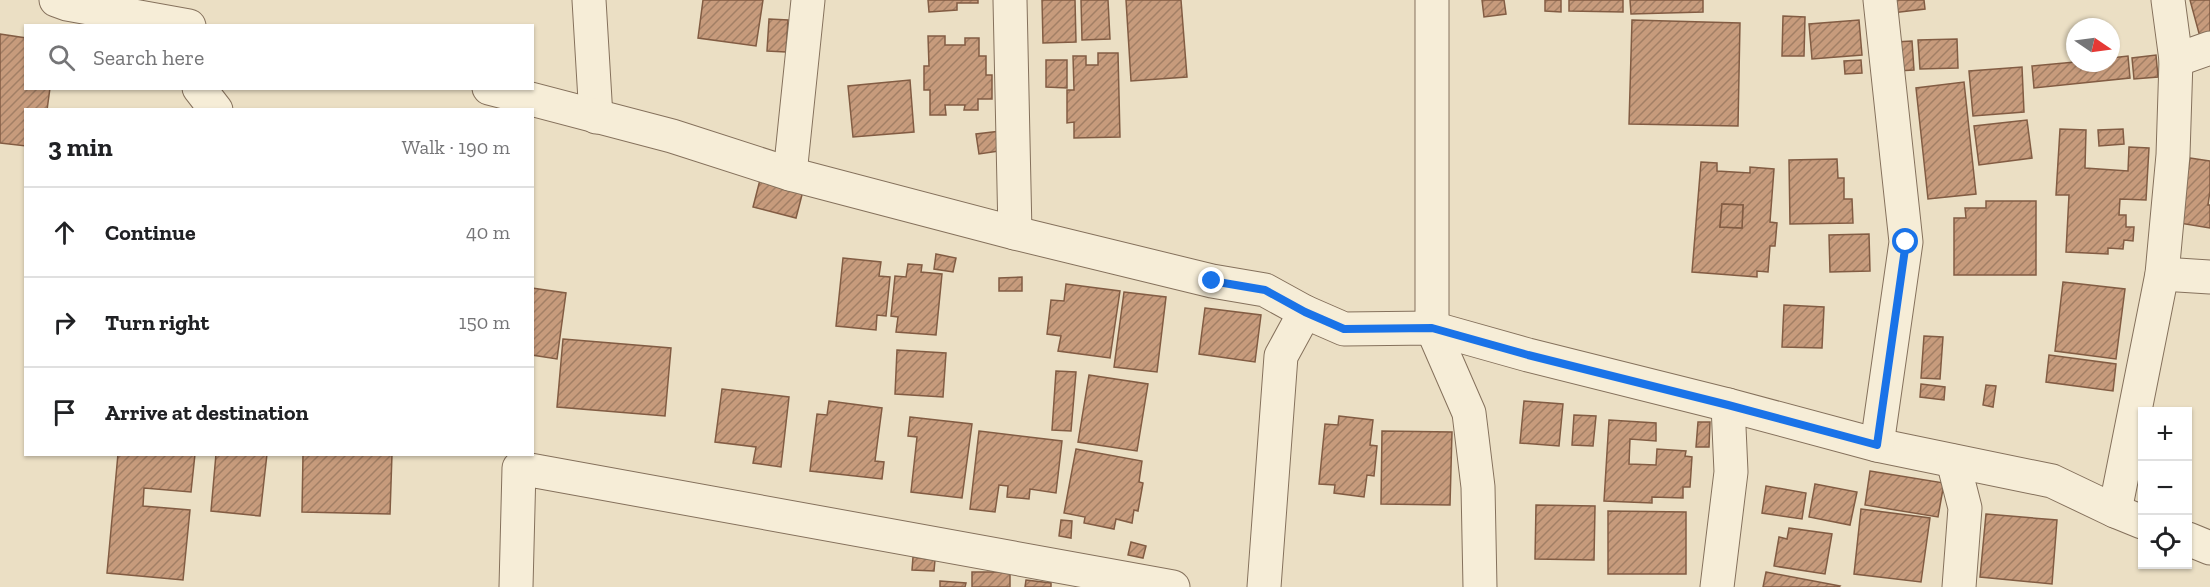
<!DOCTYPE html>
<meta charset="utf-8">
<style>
:root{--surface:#fff;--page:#f6f6f6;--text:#202124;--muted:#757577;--line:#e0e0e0}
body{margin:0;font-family:"Zilla Slab",serif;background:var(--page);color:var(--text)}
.controls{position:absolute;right:18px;bottom:18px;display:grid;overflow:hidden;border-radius:0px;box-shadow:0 2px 4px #0004}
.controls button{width:54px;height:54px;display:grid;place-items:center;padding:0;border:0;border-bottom:2px solid var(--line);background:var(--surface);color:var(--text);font:30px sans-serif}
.compass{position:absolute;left:2066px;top:18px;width:54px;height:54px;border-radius:50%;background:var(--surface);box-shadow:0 2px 4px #0004;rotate:103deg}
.stop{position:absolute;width:18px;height:18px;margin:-14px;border:4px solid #1a73e8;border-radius:50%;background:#fff}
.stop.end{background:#1a73e8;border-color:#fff;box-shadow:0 2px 6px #0008}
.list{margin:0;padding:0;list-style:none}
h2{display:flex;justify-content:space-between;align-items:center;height:78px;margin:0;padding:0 24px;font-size:26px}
h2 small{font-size:20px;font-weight:400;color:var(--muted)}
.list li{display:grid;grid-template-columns:39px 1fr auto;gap:18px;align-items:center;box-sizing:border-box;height:90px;padding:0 24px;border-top:2px solid var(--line)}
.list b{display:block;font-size:22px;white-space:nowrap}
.list em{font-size:20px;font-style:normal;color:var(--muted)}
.icon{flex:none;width:33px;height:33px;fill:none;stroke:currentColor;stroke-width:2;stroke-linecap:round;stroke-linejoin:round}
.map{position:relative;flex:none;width:2210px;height:587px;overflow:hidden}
.search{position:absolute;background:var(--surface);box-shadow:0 2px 4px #0004;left:24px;top:24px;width:510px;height:66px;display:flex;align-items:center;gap:15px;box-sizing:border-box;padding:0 21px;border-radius:0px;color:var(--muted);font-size:22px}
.panel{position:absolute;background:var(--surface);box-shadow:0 2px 4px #0004;left:24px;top:108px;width:510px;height:348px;border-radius:0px}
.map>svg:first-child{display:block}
.building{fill:url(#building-hatch);stroke:#825c43;stroke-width:1.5;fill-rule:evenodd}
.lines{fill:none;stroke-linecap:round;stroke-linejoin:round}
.minor-casing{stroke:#85715c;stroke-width:35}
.minor{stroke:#f6edd7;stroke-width:33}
.route{stroke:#1a73e8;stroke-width:8}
</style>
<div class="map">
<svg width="2210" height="587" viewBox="0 0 2210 587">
<defs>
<pattern id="building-hatch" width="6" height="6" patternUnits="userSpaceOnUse" patternTransform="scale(1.5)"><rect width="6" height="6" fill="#c79b7c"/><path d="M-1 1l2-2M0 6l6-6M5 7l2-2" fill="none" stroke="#a27f65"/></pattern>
</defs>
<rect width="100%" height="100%" fill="#ebdfc4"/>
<!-- building -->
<g class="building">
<polygon points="703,0 763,0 756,46 698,38"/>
<polygon points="928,0 978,0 978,3 957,3 957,10 929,12"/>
<polygon points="1042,0 1075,0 1076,42 1043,43"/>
<polygon points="1081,0 1108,0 1110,39 1082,40"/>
<polygon points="1126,0 1181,0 1187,77 1131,81"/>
<polygon points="1482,0 1504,0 1506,14 1484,17"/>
<polygon points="1545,0 1561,0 1561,12 1545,11"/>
<polygon points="1569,0 1623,0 1623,12 1569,11"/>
<polygon points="1630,0 1703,0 1703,12 1631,14"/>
<polygon points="1890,0 1924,0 1925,9 1892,13"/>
<polygon points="2190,0 2210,0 2210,35 2200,37"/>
<polygon points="1783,16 1805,17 1804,56 1782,56"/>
<polygon points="769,19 788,20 786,52 767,51"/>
<polygon points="1632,20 1740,23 1738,126 1629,124"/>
<polygon points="1859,20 1862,55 1812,59 1809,24"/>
<polygon points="0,34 26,38 26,88 50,88 47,110 26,110 26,146 0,143"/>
<polygon points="928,36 945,36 945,45 965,45 965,38 979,38 979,56 986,56 986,75 992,75 992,99 978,99 978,110 964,110 965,105 945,105 946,115 930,115 930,90 924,90 924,66 929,66"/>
<polygon points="1957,39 1958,68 1920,69 1918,40"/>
<polygon points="1912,41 1914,70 1896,71 1894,42"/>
<polygon points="1098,53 1118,53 1120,137 1074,138 1074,122 1067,123 1067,90 1074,90 1073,56 1086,56 1086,65 1098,65"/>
<polygon points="2156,55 2158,77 2134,79 2132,58"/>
<polygon points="2128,56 2130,78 2034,88 2032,66 2075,62 2111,63 2111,58"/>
<polygon points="1046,60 1067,60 1067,88 1046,87"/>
<polygon points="1861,60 1862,73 1845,74 1844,61"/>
<polygon points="2022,67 2024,112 1973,116 1969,71"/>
<polygon points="910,80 914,132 853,137 848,86"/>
<polygon points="1964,82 1976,194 1928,199 1916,88"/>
<polygon points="2027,120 2032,158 1979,165 1974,126"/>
<polygon points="2060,129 2086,130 2085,168 2128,171 2129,147 2149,148 2146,200 2120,199 2119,215 2126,215 2126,227 2134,227 2133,241 2124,240 2123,249 2108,248 2108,254 2066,252 2069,195 2056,195"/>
<polygon points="2123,129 2124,144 2099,146 2098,130"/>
<polygon points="1009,130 1012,149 979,154 976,134"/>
<polygon points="2190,158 2210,161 2210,191 2208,205 2210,205 2210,228 2179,223"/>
<polygon points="1837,159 1838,178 1844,178 1844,199 1852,199 1853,223 1790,224 1789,160"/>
<path d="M 1701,162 L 1717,163 L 1717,171 L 1750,173 L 1750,167 L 1774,169 L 1770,222 L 1777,223 L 1775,246 L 1770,246 L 1768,272 L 1757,271 L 1757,277 L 1692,272 ZM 1722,204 L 1743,205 L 1742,228 L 1720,227 Z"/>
<polygon points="761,176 804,187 796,218 753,207"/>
<polygon points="1986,201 2036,201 2036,275 1954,275 1954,218 1966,218 1965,208 1986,208"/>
<polygon points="1722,204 1743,205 1742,228 1720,227"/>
<polygon points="1869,234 1870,271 1830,272 1829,235"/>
<polygon points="936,254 956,258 953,272 934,269"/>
<polygon points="843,258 881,262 879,276 890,277 886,316 877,315 876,330 836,326"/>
<polygon points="908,264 922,265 921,272 942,274 936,335 896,332 898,317 891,316 895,276 906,277"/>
<polygon points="1022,277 1022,291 999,291 999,278"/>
<polygon points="2063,282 2125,289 2116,359 2055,351"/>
<polygon points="1066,284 1120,291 1110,358 1058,351 1061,336 1047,334 1051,300 1064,301"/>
<polygon points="532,288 566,293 557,359 532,355"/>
<polygon points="1124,292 1166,297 1157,372 1114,367"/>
<polygon points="1784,305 1824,307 1822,348 1782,347"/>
<polygon points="1205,308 1261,315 1255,362 1199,354"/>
<polygon points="1924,336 1943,337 1940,379 1921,378"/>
<polygon points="563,339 671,348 665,416 557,407"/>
<polygon points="897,350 946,353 943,397 895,394"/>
<polygon points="2049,355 2116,364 2113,391 2046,382"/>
<polygon points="1056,371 1076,372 1071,431 1052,430"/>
<polygon points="1089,375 1148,384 1137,451 1078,442"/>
<polygon points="1921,384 1945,387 1944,400 1920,397"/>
<polygon points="1986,385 1996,386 1993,407 1983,405"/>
<polygon points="722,389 789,397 781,467 753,463 756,447 715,442"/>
<polygon points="829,401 882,408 875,461 884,462 882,479 810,471 817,414 827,415"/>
<polygon points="1524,401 1563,404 1559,446 1520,443"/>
<polygon points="1574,415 1596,416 1593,446 1572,445"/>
<polygon points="1339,416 1373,420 1370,445 1377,446 1374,476 1367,475 1364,497 1334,493 1335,485 1319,484 1325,424 1338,425"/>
<polygon points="910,417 972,424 962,498 911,492 917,437 908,436"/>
<polygon points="1609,420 1656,423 1656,441 1630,439 1629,464 1656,465 1657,449 1686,451 1685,456 1692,457 1690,487 1683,487 1683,498 1652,497 1652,503 1604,501"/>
<polygon points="1698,422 1710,422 1709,447 1696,447"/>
<polygon points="979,431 1062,441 1056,493 1030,489 1029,499 1007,497 1008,486 999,485 995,512 970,509"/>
<polygon points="1382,431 1452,432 1450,505 1381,504"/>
<polygon points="1076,449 1142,461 1139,482 1143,483 1138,511 1134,510 1132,523 1116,519 1114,529 1084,523 1085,517 1064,513"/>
<polygon points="118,454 195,454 191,492 144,488 143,506 190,510 183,580 107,573"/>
<polygon points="216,454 267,454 260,516 211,511"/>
<polygon points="303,454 392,454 390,514 302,512"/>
<polygon points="1870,471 1944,483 1938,517 1865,505"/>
<polygon points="1815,484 1857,492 1850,525 1809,517"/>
<polygon points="1766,486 1806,493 1802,519 1762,513"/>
<polygon points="1536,505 1595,506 1594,560 1535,559"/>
<polygon points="1861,509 1930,518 1921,582 1854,574"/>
<polygon points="1608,511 1686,512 1686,574 1608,574"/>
<polygon points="1986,514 2057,520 2052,584 1980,577"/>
<polygon points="1061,520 1072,521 1071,538 1059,536"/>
<polygon points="1789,528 1832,534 1825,574 1774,566 1779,537 1787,539"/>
<polygon points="1131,542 1146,546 1143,558 1128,555"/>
<polygon points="913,557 935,560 934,571 912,570"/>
<rect x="972" y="572" width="38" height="15"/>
<polygon points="1766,572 1840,586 1839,587 1763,587"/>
<polygon points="1026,580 1051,583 1051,587 1025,587"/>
<polygon points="940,581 966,583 965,587 940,587"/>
</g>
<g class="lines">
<!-- minor casing -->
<g class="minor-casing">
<g id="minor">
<polyline points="56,0 67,4 189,26"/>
<polyline points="589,0 596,117"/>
<polyline points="1010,0 1015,233"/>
<polyline points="1432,0 1432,328 1469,413 1478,487 1480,587"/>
<polyline points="2176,60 2210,48"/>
<polyline points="199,88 216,110"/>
<polyline points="489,88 672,136 790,174 1015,233 1212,281 1265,290 1305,312 1344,329 1432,328 1528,355 1728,405 1877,445 2052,481 2115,511 2142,522"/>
<polyline points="790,174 808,0"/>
<polyline points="2162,274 2210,277"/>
<polyline points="1877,445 1906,242 1880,0"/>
<polyline points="1953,461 1965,508 1959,587"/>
<polyline points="2115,511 2162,274 2173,155 2176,60 2168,0"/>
<polyline points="2188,539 2210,548"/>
<polyline points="516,587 519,468 1173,587"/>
<polyline points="1264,587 1281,356 1305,312"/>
<polyline points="1717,587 1731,472 1728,405"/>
</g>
</g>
<!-- minor -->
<use href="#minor" class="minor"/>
</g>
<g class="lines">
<!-- route -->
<polyline class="route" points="1212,281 1265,290 1305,312 1344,329 1432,328 1528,355 1728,405 1877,445 1906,242"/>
</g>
</svg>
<div class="controls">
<button>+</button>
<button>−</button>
<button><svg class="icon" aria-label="locate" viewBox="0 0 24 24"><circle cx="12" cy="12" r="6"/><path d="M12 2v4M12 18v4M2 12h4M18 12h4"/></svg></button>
</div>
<svg class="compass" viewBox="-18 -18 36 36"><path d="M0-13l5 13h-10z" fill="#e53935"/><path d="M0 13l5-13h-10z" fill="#757577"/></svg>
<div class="stop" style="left:1906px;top:242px"></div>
<div class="stop end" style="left:1212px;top:281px"></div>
<div class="search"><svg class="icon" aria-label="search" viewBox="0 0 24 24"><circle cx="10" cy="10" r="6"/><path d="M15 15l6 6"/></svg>Search here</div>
<section class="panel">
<h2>3 min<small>Walk · 190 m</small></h2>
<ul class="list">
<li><svg class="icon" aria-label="ahead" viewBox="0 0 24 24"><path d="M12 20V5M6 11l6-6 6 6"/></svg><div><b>Continue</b></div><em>40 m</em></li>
<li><svg class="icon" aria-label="right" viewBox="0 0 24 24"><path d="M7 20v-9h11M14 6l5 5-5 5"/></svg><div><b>Turn right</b></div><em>150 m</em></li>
<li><svg class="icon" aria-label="arrive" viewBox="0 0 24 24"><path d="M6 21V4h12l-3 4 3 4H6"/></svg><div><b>Arrive at destination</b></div></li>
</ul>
</section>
</div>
